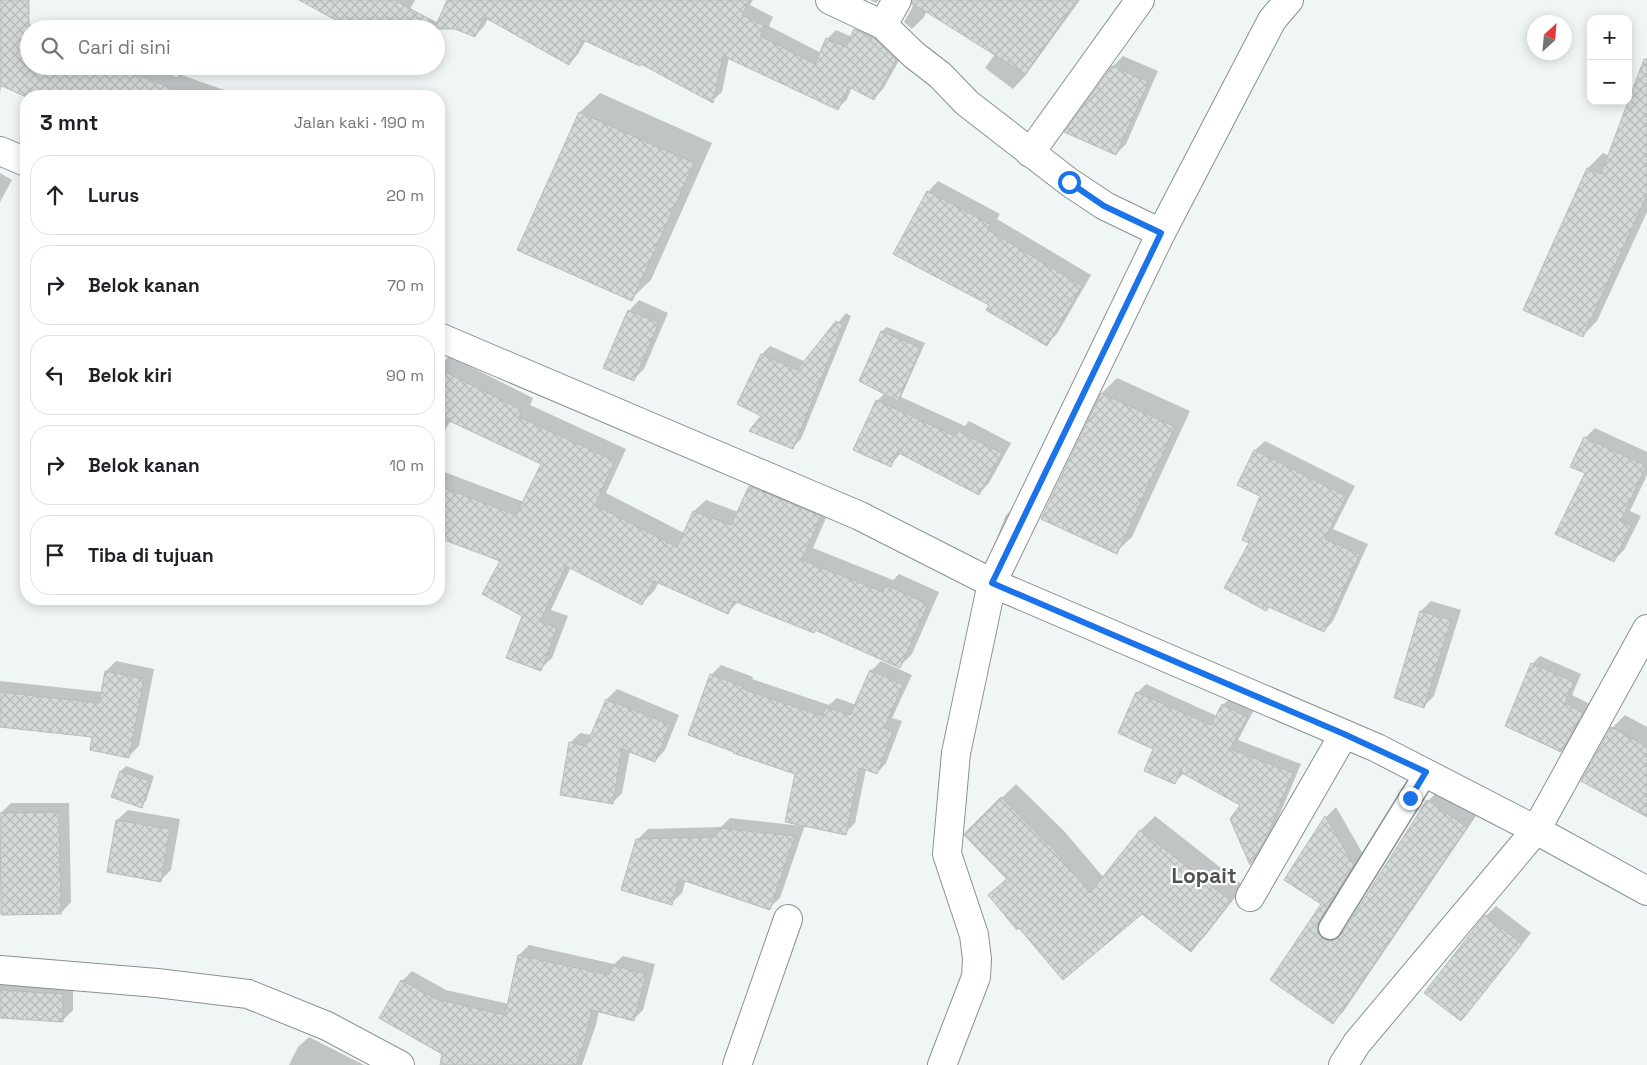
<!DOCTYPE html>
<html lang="id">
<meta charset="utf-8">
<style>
:root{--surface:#fff;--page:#f6f6f6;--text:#202124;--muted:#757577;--line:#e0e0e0}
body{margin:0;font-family:"Space Grotesk",sans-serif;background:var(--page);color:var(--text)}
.controls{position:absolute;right:15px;top:15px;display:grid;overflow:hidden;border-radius:10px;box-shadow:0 2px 12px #0003}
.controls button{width:45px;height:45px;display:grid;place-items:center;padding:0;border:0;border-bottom:1px solid var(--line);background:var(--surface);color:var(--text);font:25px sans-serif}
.compass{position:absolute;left:1527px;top:15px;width:45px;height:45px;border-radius:50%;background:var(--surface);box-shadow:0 2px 12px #0003;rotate:26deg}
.stop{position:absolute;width:15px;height:15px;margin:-11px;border:4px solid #1a73e8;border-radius:50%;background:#fff}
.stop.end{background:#1a73e8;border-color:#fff;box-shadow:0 1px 5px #0008}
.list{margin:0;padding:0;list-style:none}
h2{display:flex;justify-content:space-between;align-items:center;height:65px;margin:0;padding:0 20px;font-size:21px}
h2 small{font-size:16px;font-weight:400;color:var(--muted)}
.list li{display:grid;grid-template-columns:32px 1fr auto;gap:15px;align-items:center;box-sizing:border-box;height:80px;margin:0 10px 10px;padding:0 10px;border:1px solid var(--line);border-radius:20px}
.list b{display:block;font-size:19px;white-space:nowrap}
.list em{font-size:16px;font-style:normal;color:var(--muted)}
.icon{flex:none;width:28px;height:28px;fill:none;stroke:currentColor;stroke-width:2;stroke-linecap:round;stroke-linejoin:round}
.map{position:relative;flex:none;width:1647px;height:1065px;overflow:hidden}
.search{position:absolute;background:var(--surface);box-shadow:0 2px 12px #0003;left:20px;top:20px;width:425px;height:55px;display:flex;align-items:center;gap:12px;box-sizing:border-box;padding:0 18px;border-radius:28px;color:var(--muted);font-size:19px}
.panel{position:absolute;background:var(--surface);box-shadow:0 2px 12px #0003;left:20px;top:90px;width:425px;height:515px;border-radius:20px}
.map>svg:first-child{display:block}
.shadow{fill:#0003}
.building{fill:url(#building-cross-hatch);stroke:#b7bdbc}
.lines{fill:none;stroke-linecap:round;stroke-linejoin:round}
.service-casing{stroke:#8b9190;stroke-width:25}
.minor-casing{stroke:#8b9190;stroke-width:30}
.service{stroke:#fff;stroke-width:22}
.minor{stroke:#fff;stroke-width:28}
.route{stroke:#1a73e8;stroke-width:6}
.labels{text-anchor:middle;stroke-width:4.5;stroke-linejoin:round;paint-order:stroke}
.quarter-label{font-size:21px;font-weight:bold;fill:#4f5453;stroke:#fff}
</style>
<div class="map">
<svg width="1647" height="1065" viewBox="0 0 1647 1065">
<defs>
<pattern id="building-cross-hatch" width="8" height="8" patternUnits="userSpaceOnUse" patternTransform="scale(1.25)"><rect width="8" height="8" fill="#d4dad9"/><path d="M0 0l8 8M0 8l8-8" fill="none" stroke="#b6bbba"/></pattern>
</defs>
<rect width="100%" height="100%" fill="#f0f6f5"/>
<!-- shadow -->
<g class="shadow">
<polygon points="321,0 415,0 399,29 348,29 349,26"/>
<polygon points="448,0 496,0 485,25 475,36"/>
<polygon points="550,0 753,0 750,5 773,17 769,26 821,53 827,39 836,30 852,37 856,30 865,20 905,50 883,89 874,98 852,87 847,99 838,108 729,57 722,92 712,101 642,63 586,40 578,54 569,64"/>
<polygon points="870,0 879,0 876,3"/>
<polygon points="914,0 1080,0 1025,76 1013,89 985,68 995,54 927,11 924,17 912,29 904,22 912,8"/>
<polygon points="0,13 42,29 29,29 29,66 149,66 177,77 179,74 241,96 28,96 2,85 0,92"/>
<polygon points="1123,56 1158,71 1126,144 1116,154 1113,66"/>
<polygon points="1647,68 1647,212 1597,321 1582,336 1524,309 1588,168 1603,153 1609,156"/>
<polygon points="600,93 712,143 651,280 631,299 519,249 580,112"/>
<polygon points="0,173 12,180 0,202"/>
<polygon points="938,181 1000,214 997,219 1091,275 1057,334 1046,344 991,304 928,192"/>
<polygon points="639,300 668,313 644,369 634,379 629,311"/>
<polygon points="846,313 851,316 801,439 793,447 763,415 762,354 770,346 806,362"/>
<polygon points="887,327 925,343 901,397 965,426 969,421 1011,443 989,483 979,493 901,453 890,465 877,401 885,393 882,331"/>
<polygon points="449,356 533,398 530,405 626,449 606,493 684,533 694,511 706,500 738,512 750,487 762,475 832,504 813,548 893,580 899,574 939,592 912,654 900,666 816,629 814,631 738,602 728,612 659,582 654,591 642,603 571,567 551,610 568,616 552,658 540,669 523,615 502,560 439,536 439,470 524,502 542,463 451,420 439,441 439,367"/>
<polygon points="1117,378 1190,411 1132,537 1116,552 1043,518 1102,393"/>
<polygon points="1595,428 1647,452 1647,475 1630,511 1641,516 1624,550 1614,560 1586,473 1585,438"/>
<polygon points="1265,441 1355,486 1333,529 1368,544 1333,621 1324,631 1251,542 1262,496 1238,484 1255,450"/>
<polygon points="1011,510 995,544 994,545 1006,515"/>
<polygon points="1431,601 1461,610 1434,696 1424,706 1421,611"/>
<polygon points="1540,656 1581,674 1572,695 1590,704 1569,743 1561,751 1532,664"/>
<polygon points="116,661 154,669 139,746 129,756 94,736 0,726 0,681 102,692 106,671"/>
<polygon points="881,661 912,675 892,718 902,721 886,763 877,773 866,769 855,823 845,833 805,825 780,898 769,908 686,879 682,893 671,903 637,840 648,829 721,827 730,818 802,826 797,774 711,675 721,665 753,677 752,679 829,705 837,698 856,705 871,671"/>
<polygon points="1146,684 1217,716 1223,705 1232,696 1255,708 1238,740 1301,764 1274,828 1259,855 1251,863 1242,805 1184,773 1175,782 1155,748 1137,693"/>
<polygon points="617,689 679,715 665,750 655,761 630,751 622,793 612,803 570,743 580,733 592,735 607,699"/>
<polygon points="1625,715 1647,727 1647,815 1612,728"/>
<polygon points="126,766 154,776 146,801 141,806 121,771"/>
<polygon points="1016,784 1064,831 1104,878 1140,831 1155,816 1244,886 1205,936 1191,950 1142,913 1019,926 989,895 1008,877 966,833"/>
<polygon points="1438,791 1476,816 1343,1012 1333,1022 1272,979 1323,903 1286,880 1326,817 1336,807 1363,854 1341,931 1346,930 1428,801"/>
<polygon points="11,803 69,803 71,902 61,913 0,814"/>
<polygon points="128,810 180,819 171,870 161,880 117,820"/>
<polygon points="1496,906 1531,933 1471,1009 1461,1020 1486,916"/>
<polygon points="529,945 614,964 623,956 655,964 643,1010 633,1020 599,1011 596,1025 582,1065 441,1065 444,1053 402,981 412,971 446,990 509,1004 519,955"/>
<polygon points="0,979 73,984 73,1010 63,1020 0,1016"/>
<polygon points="309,1037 364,1065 289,1065 298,1047"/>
</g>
<!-- building -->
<g class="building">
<polygon points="0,0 29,0 29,66 113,66 185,93 184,96 26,97 0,85"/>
<polygon points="299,0 394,0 437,23 447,0 749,0 742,15 765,26 760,36 815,64 826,38 846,47 854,29 875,39 896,60 874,100 849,87 838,110 723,56 713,103 641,64 640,66 583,40 569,65 484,17 475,37 455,29 352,29"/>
<polygon points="913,0 1077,0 1025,74 912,3"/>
<polygon points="1644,59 1647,59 1647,195 1583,337 1523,310 1587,168 1601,174"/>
<polygon points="1112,66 1149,82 1116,155 1064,132"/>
<polygon points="579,112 694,163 632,301 517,250"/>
<polygon points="927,191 990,224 988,230 1082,286 1047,346 986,310 989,305 893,254"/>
<polygon points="628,310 659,323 634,381 603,368"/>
<polygon points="836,321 843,325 793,449 749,431 761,416 737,404 761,354 797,370"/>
<polygon points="881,331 921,348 898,401 859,381"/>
<polygon points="439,369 522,410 519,417 615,461 595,505 677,547 693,511 731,525 749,486 821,516 802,560 883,592 886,585 928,604 900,668 815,630 814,633 734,601 728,614 654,581 642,605 566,566 540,622 557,628 541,671 506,658 522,616 482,594 500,561 439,538 439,486 516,515 541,464 439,416"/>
<polygon points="1101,393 1175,427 1117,554 1041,519"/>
<polygon points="876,400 955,436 958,431 1002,453 979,495 897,452 891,467 853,450"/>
<polygon points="1584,437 1646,466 1621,521 1631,526 1614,562 1555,534 1585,473 1570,467"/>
<polygon points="1254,450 1346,496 1325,539 1360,554 1324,632 1269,607 1266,611 1224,588 1249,543 1242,540 1260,496 1237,485"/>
<polygon points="1420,611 1451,620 1424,708 1394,698"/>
<polygon points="1531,663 1574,682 1565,703 1583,713 1561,752 1505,726"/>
<polygon points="870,670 903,685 884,728 893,731 877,774 860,768 846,835 785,822 795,774 733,753 734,752 688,735 710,674 744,687 743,689 822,716 826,707 850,715"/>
<polygon points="105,671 144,679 129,758 90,750 92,737 0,727 0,692 99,703"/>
<polygon points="1136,692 1211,725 1222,704 1247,717 1230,749 1293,773 1266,838 1250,865 1230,819 1240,805 1180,772 1175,784 1144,771 1153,749 1118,733"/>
<polygon points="606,699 670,725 655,762 622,749 613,804 560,795 569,742 586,746"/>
<polygon points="1611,727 1647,747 1647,817 1581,781"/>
<polygon points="120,771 150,781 142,808 111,797"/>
<polygon points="1001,797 1048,845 1049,844 1090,893 1140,830 1231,901 1191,952 1142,914 1063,980 1019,928 1017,930 988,895 1007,879 964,835 965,833"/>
<polygon points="1427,800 1467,827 1333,1024 1270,980 1321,904 1284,880 1325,816 1354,865 1319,921 1317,927 1318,934 1324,939 1330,941 1337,939 1341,935"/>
<polygon points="59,812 61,914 1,915 0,813"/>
<polygon points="116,820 170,829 161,882 107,872"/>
<polygon points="718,828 795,836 770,910 679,879 672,905 621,890 636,839 715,837"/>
<polygon points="1485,915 1522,944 1461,1021 1424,993"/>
<polygon points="518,955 609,975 612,965 646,974 634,1021 592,1010 586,1036 576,1065 440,1065 442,1054 379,1018 401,980 436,999 505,1015"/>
<polygon points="0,990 63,994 63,1022 0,1018"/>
</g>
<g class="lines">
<!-- service casing -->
<g class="service-casing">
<polyline id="service" points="1330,928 1426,773"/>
</g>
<!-- minor casing -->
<g class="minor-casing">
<g id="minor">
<polyline points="830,0 883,25 914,55 940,75 967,103 1069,182 1105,206 1161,233 992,583 956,753 947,854 974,935 977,959 976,977 942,1065"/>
<polyline points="883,25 897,0"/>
<polyline points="0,151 26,162"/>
<polyline points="1030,153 1140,0"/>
<polyline points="1161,233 1272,20 1289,0"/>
<polyline points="439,337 860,516 992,583 1377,748 1536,830 1647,891"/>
<polyline points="1250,897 1344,734"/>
<polyline points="0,970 157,983 248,994 327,1026 400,1065"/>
<polyline points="737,1065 788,919"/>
<polyline points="1343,1065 1357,1043 1536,830 1647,629"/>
</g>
</g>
<!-- service -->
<use href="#service" class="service"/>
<!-- minor -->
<use href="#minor" class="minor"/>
</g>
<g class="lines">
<!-- route -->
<polyline class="route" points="1069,182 1104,206 1161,233 992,583 1344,734 1426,772 1410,798"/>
</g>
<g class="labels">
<!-- quarter labels -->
<g class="quarter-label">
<text x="1204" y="883">Lopait</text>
</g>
</g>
</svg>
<div class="controls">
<button>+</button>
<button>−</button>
</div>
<svg class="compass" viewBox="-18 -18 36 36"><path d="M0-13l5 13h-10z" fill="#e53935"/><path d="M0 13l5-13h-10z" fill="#757577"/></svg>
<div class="stop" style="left:1069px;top:182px"></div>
<div class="stop end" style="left:1410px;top:798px"></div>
<div class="search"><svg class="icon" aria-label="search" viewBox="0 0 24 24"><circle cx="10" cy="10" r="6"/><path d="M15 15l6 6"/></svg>Cari di sini</div>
<section class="panel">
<h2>3 mnt<small>Jalan kaki · 190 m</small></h2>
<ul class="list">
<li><svg class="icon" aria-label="ahead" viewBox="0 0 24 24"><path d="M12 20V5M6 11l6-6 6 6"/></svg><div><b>Lurus</b></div><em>20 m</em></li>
<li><svg class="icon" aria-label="right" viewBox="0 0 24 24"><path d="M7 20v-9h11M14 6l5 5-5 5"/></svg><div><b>Belok kanan</b></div><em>70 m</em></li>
<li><svg class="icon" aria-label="left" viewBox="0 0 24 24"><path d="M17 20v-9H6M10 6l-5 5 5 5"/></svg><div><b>Belok kiri</b></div><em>90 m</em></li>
<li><svg class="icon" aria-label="right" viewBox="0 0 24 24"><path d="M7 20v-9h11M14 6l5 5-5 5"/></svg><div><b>Belok kanan</b></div><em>10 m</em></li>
<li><svg class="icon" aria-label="arrive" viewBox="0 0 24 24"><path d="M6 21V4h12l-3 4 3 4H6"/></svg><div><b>Tiba di tujuan</b></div></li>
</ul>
</section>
</div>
